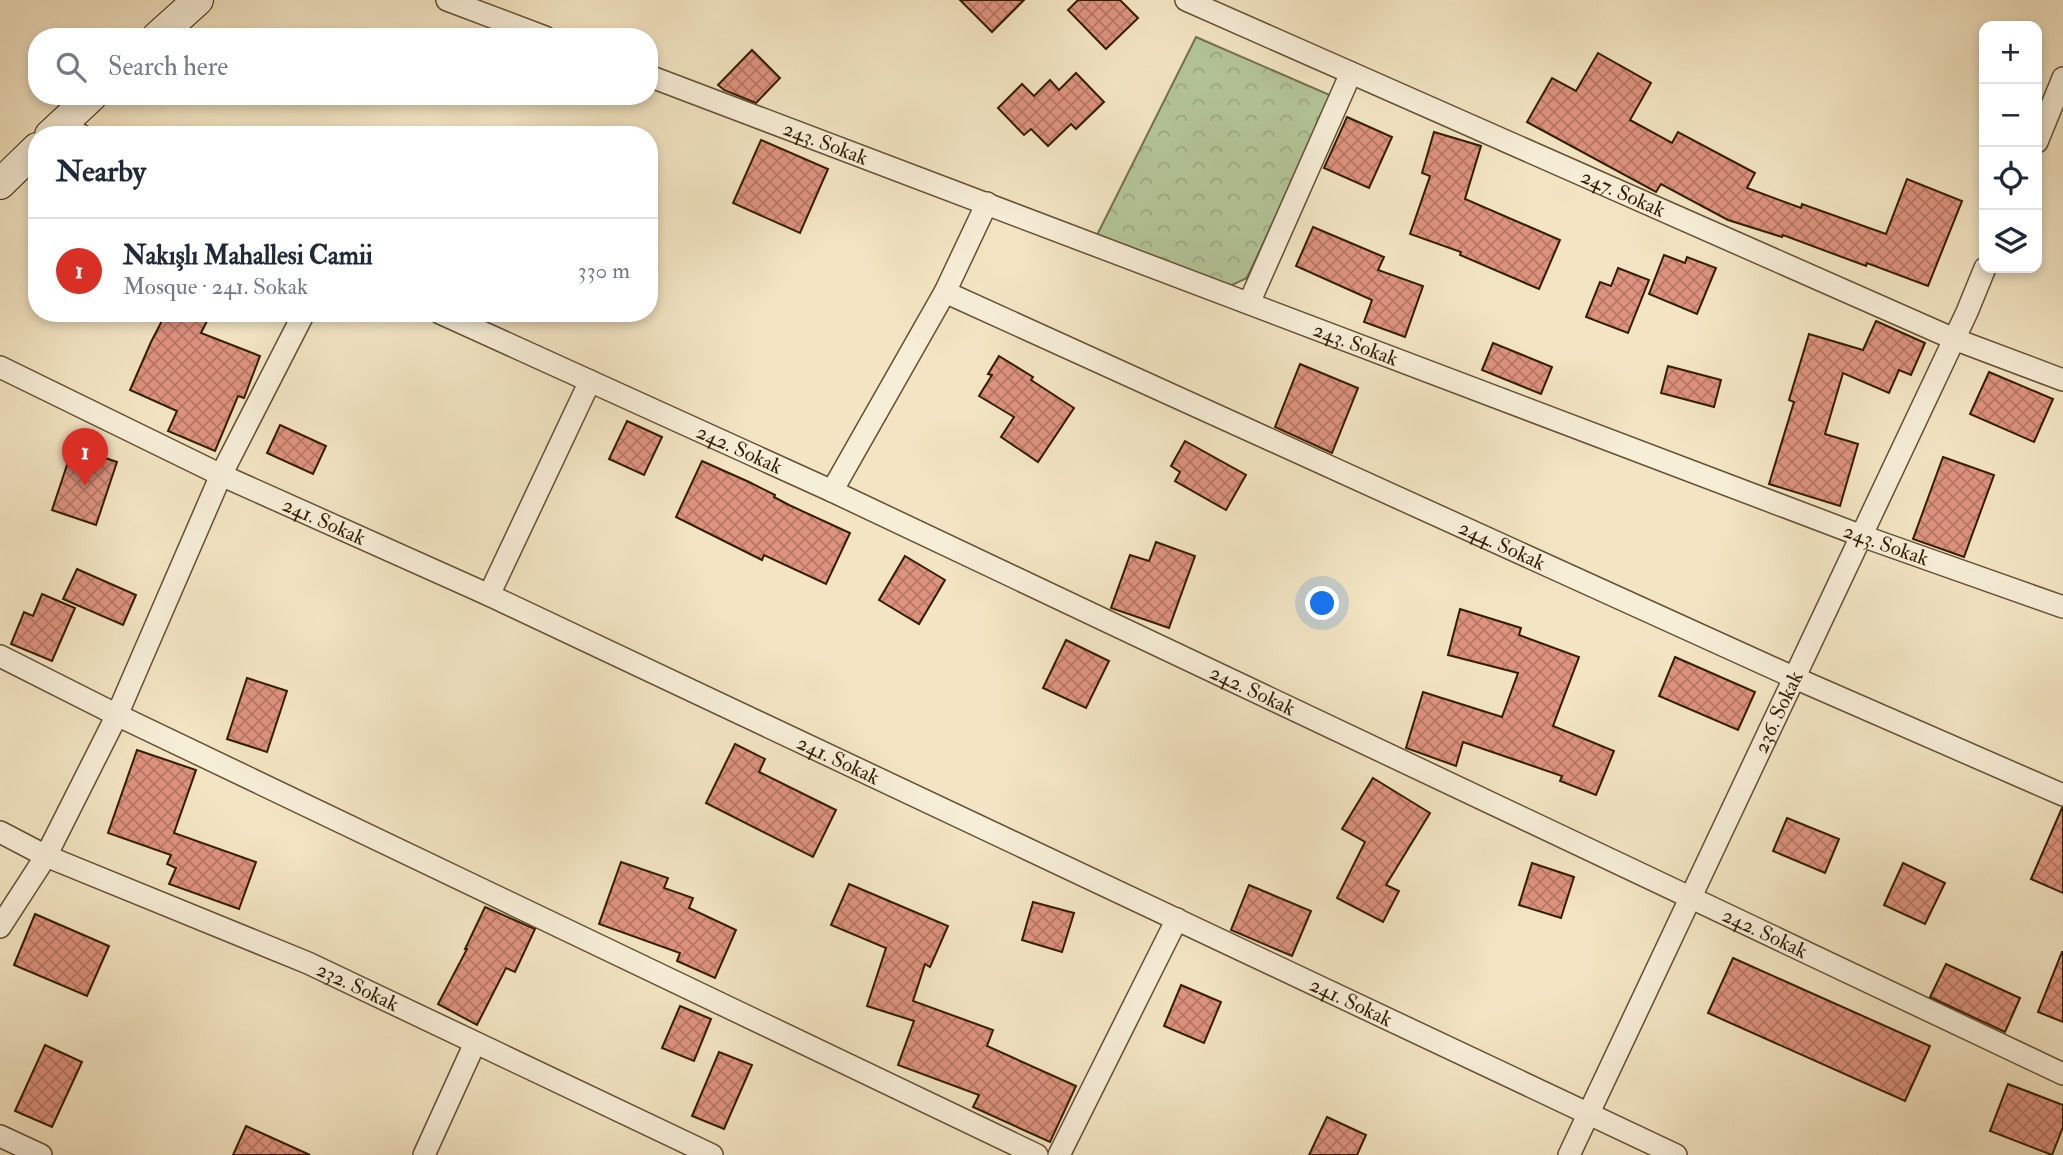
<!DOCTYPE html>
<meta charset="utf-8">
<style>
:root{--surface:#fff;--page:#f6f6f7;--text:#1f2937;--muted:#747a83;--line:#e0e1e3;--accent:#d93025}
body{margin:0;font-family:"IM FELL Double Pica",serif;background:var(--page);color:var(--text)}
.controls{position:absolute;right:21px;top:21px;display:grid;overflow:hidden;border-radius:14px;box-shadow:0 4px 10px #0003}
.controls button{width:63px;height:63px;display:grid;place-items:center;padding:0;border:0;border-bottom:2px solid var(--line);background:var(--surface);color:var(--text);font:35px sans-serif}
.you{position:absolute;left:1323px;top:604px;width:24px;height:24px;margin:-18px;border:5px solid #fff;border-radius:50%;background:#1a73e8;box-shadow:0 0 0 10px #1a73e833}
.badge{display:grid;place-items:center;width:46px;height:46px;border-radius:50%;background:var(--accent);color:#fff;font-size:23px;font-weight:700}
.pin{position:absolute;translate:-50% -58px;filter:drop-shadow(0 2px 4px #0008)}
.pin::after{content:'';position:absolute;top:37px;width:24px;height:21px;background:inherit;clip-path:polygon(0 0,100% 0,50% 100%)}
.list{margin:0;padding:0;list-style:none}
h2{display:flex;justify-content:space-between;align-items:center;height:91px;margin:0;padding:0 28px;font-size:30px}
h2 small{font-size:23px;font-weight:400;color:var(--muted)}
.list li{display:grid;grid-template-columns:46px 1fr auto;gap:21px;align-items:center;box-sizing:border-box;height:105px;padding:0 28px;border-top:2px solid var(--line)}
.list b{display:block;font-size:26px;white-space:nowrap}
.list p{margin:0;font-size:23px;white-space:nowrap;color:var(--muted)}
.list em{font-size:23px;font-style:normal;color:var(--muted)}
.icon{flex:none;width:38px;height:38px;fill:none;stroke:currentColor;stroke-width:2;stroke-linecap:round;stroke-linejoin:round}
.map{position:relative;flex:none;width:2063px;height:1155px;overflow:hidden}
.search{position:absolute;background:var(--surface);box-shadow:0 4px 10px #0003;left:28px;top:28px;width:630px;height:77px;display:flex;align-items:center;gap:18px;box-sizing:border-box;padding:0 24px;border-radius:28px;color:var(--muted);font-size:26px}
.panel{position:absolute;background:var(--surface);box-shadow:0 4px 10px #0003;left:28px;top:126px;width:630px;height:196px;border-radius:28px}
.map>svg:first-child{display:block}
.park{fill:url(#park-crowns);stroke:#74724c;stroke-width:2}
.building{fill:url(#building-cross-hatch);stroke:#331d00;stroke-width:2}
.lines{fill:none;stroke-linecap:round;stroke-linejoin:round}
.street-casing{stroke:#634f31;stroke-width:24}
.secondary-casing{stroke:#331d00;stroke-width:32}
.street{stroke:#f7eed8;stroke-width:21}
.secondary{stroke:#f7eed8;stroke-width:30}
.labels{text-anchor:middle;stroke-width:5;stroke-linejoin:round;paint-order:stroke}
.street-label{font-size:21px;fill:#331d00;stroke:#f7eed8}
</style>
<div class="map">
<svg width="2063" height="1155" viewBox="0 0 2063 1155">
<defs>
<pattern id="park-crowns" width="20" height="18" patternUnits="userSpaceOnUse" patternTransform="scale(1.75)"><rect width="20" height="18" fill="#b4c699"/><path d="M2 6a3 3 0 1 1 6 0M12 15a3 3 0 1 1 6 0" fill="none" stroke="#9baa82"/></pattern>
<pattern id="building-cross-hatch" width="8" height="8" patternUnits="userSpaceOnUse" patternTransform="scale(1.75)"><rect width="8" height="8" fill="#de937f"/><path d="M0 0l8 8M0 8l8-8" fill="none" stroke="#b57766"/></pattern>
</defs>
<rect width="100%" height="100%" fill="#f3e5c3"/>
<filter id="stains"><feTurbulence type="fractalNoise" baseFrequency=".00286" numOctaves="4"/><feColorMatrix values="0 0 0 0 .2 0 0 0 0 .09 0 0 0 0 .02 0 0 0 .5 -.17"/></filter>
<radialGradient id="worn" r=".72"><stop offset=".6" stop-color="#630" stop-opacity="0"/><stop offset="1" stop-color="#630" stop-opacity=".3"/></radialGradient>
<!-- park -->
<polygon class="park" points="1196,37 1332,96 1247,278 1230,286 1097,235"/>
<!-- building -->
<g class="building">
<polygon points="960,0 1024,0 992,32"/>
<polygon points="1078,0 1120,0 1138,18 1106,49 1068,10"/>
<polygon points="752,50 780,78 756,103 724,90 718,85"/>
<polygon points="1598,53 1651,83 1630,120 1672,143 1678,132 1755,173 1747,188 1801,208 1802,204 1886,234 1907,179 1962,201 1928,286 1867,263 1866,266 1783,235 1782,237 1728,220 1661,184 1656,192 1527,122 1552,78 1576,91"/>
<polygon points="1076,73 1104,102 1076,129 1071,124 1048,146 1031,129 1024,135 998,108 1022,84 1034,96 1050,80 1059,90"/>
<polygon points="1347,117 1392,137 1369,188 1324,168"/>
<polygon points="1434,132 1481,146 1465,199 1560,240 1539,289 1460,255 1461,252 1410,234 1430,176 1422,173"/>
<polygon points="761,140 828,169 800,233 733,203"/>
<polygon points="1313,227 1384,257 1378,270 1423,286 1405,337 1364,322 1372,300 1296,266"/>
<polygon points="1664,255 1685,263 1687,257 1716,268 1697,314 1649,294"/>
<polygon points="1618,268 1649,280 1628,333 1586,317 1600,282 1611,286"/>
<polygon points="166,313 211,313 201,333 260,356 244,398 238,396 215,451 168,431 177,411 130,390 151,342"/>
<polygon points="1876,321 1925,343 1911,375 1899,370 1889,393 1843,373 1825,434 1858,444 1840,506 1769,484 1794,402 1789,400 1809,334 1863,350"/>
<polygon points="1493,343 1552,367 1541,394 1482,370"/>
<polygon points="999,356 1033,377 1031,380 1074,408 1038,462 1001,437 1014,417 979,396 992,375 988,374"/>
<polygon points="1300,364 1358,388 1332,453 1275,427"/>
<polygon points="1668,366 1721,380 1714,407 1661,393"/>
<polygon points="1989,372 2053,399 2034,442 1970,414"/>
<polygon points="627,421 662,437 644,475 609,459"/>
<polygon points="280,425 326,446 313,474 267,453"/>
<polygon points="1185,441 1246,475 1226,510 1175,481 1180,472 1171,466"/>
<polygon points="73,447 117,462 96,525 52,510"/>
<polygon points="1943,457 1994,475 1964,557 1913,539"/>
<polygon points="702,461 749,482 775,495 774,497 789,505 850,533 826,584 764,555 762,560 676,517"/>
<polygon points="1156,542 1195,556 1169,628 1111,608 1130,555 1149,561"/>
<polygon points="905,556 945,580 919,624 879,600"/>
<polygon points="77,569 136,595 123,625 63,599"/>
<polygon points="42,594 75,608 52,661 11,644 24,612 33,616"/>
<polygon points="1460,609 1521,628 1519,635 1579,657 1553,726 1614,751 1596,795 1560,781 1562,776 1463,742 1456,766 1406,748 1423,692 1502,717 1518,673 1448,655"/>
<polygon points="1066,640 1109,661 1086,708 1043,688"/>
<polygon points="1675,657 1755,692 1738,730 1659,696"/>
<polygon points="247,678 287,691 267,752 227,739"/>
<polygon points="735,744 765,759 759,772 836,810 813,857 706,803"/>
<polygon points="137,750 196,770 174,833 256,862 239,909 169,884 176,868 167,864 171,855 108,833"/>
<polygon points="1373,778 1430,813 1386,885 1399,891 1383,922 1337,898 1365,842 1342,829"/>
<polygon points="2062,808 2063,808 2063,893 2031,879"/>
<polygon points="1787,818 1839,839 1825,873 1773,851"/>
<polygon points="621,862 668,878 664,888 693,898 689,908 736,930 715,978 677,961 680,953 599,924"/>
<polygon points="1532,863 1574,877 1561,918 1519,905"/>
<polygon points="1903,863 1945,883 1925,924 1884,905"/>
<polygon points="849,884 948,926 930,967 925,964 913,1001 993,1030 987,1046 1076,1086 1050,1142 973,1107 979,1095 898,1065 914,1021 867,1006 886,948 831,925"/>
<polygon points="1249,885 1311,911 1292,956 1231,930"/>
<polygon points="1033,902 1074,913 1062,952 1022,940"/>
<polygon points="485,907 535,929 515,972 506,968 477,1025 438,1004 467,949 465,949"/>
<polygon points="35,914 109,946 87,996 14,965"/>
<polygon points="2062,952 2063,952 2063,1022 2038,1012"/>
<polygon points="1733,958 1930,1046 1905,1101 1708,1013"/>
<polygon points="1946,964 2020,998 2005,1032 1930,997"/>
<polygon points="1181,985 1221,1002 1204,1043 1164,1026"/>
<polygon points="680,1006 711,1019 694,1061 662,1048"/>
<polygon points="45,1045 82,1062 52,1127 15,1111"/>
<polygon points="719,1052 752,1065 724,1129 692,1116"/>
<polygon points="2008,1084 2063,1105 2063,1127 2052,1155 1990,1131"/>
<polygon points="1327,1117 1366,1135 1357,1155 1309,1155"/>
<polygon points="246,1126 310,1155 233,1155"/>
</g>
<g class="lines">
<!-- street casing -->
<g class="street-casing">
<g id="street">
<polyline points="447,0 545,37"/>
<path id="s1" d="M 1186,0 L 1954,339 L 2063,380"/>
<path id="s2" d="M 649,76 L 1862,536 L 2063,607"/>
<polyline points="61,124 81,135"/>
<polyline points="2037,142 2063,78"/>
<path id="s3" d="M 945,292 L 1795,678 L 2063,795"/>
<polyline points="1249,303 1351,73"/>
<path id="s4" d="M 440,313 L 832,491 L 2063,1074"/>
<path id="s5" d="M 0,367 L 221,475 L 489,595 L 1676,1155"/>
<polyline points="832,491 945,292 987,203"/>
<polyline points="489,595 590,381"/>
<polyline points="0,656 117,715 1037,1155"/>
<path id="s6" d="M 0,832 L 46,856 L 308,963 L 712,1155"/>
<polyline points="0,927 46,856 117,715 221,475 304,313"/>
<polyline points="0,1136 41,1155"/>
<polyline points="424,1155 475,1043"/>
<polyline points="1059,1155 1177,919"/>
<path id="s7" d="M 1569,1155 L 1967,312 L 1985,268"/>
</g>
</g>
<!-- secondary casing -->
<g class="secondary-casing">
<g id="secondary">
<polyline points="157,37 198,0"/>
<polyline points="50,135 92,96"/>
<polyline points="0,184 37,148"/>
</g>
</g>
<!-- street -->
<use href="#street" class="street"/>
<!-- secondary -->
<use href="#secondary" class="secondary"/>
</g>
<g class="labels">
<!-- street labels -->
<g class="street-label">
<text dy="7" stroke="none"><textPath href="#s2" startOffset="189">243. Sokak</textPath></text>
<text dy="7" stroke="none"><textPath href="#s1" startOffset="478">247. Sokak</textPath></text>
<text dy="7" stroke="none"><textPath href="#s2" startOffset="756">243. Sokak</textPath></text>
<text dy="7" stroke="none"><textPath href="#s4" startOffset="329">242. Sokak</textPath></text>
<text dy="7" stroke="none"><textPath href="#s5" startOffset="359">241. Sokak</textPath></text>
<text dy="7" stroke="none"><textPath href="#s2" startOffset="1323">243. Sokak</textPath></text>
<text dy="7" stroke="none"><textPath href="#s3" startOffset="612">244. Sokak</textPath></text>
<text dy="7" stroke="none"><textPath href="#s4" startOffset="896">242. Sokak</textPath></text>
<text dy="7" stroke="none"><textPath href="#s7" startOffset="490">236. Sokak</textPath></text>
<text dy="7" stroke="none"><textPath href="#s5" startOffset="926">241. Sokak</textPath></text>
<text dy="7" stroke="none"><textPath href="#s4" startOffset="1463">242. Sokak</textPath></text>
<text dy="7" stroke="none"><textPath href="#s6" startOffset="390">232. Sokak</textPath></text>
<text dy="7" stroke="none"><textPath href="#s5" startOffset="1493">241. Sokak</textPath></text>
</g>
</g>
<rect width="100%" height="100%" filter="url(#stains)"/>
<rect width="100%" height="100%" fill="url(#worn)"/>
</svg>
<div class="controls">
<button>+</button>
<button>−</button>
<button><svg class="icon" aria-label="locate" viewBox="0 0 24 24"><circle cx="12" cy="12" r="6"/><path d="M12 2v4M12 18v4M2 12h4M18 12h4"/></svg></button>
<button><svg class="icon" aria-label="layers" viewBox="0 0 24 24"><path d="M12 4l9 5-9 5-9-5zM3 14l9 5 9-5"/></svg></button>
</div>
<div class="you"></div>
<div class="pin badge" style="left:85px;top:486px">1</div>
<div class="search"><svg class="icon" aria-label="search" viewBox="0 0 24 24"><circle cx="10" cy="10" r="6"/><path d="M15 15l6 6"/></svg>Search here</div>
<section class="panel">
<h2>Nearby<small></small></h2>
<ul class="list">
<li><span class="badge">1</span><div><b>Nakışlı Mahallesi Camii</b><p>Mosque · 241. Sokak</p></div><em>330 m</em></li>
</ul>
</section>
</div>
